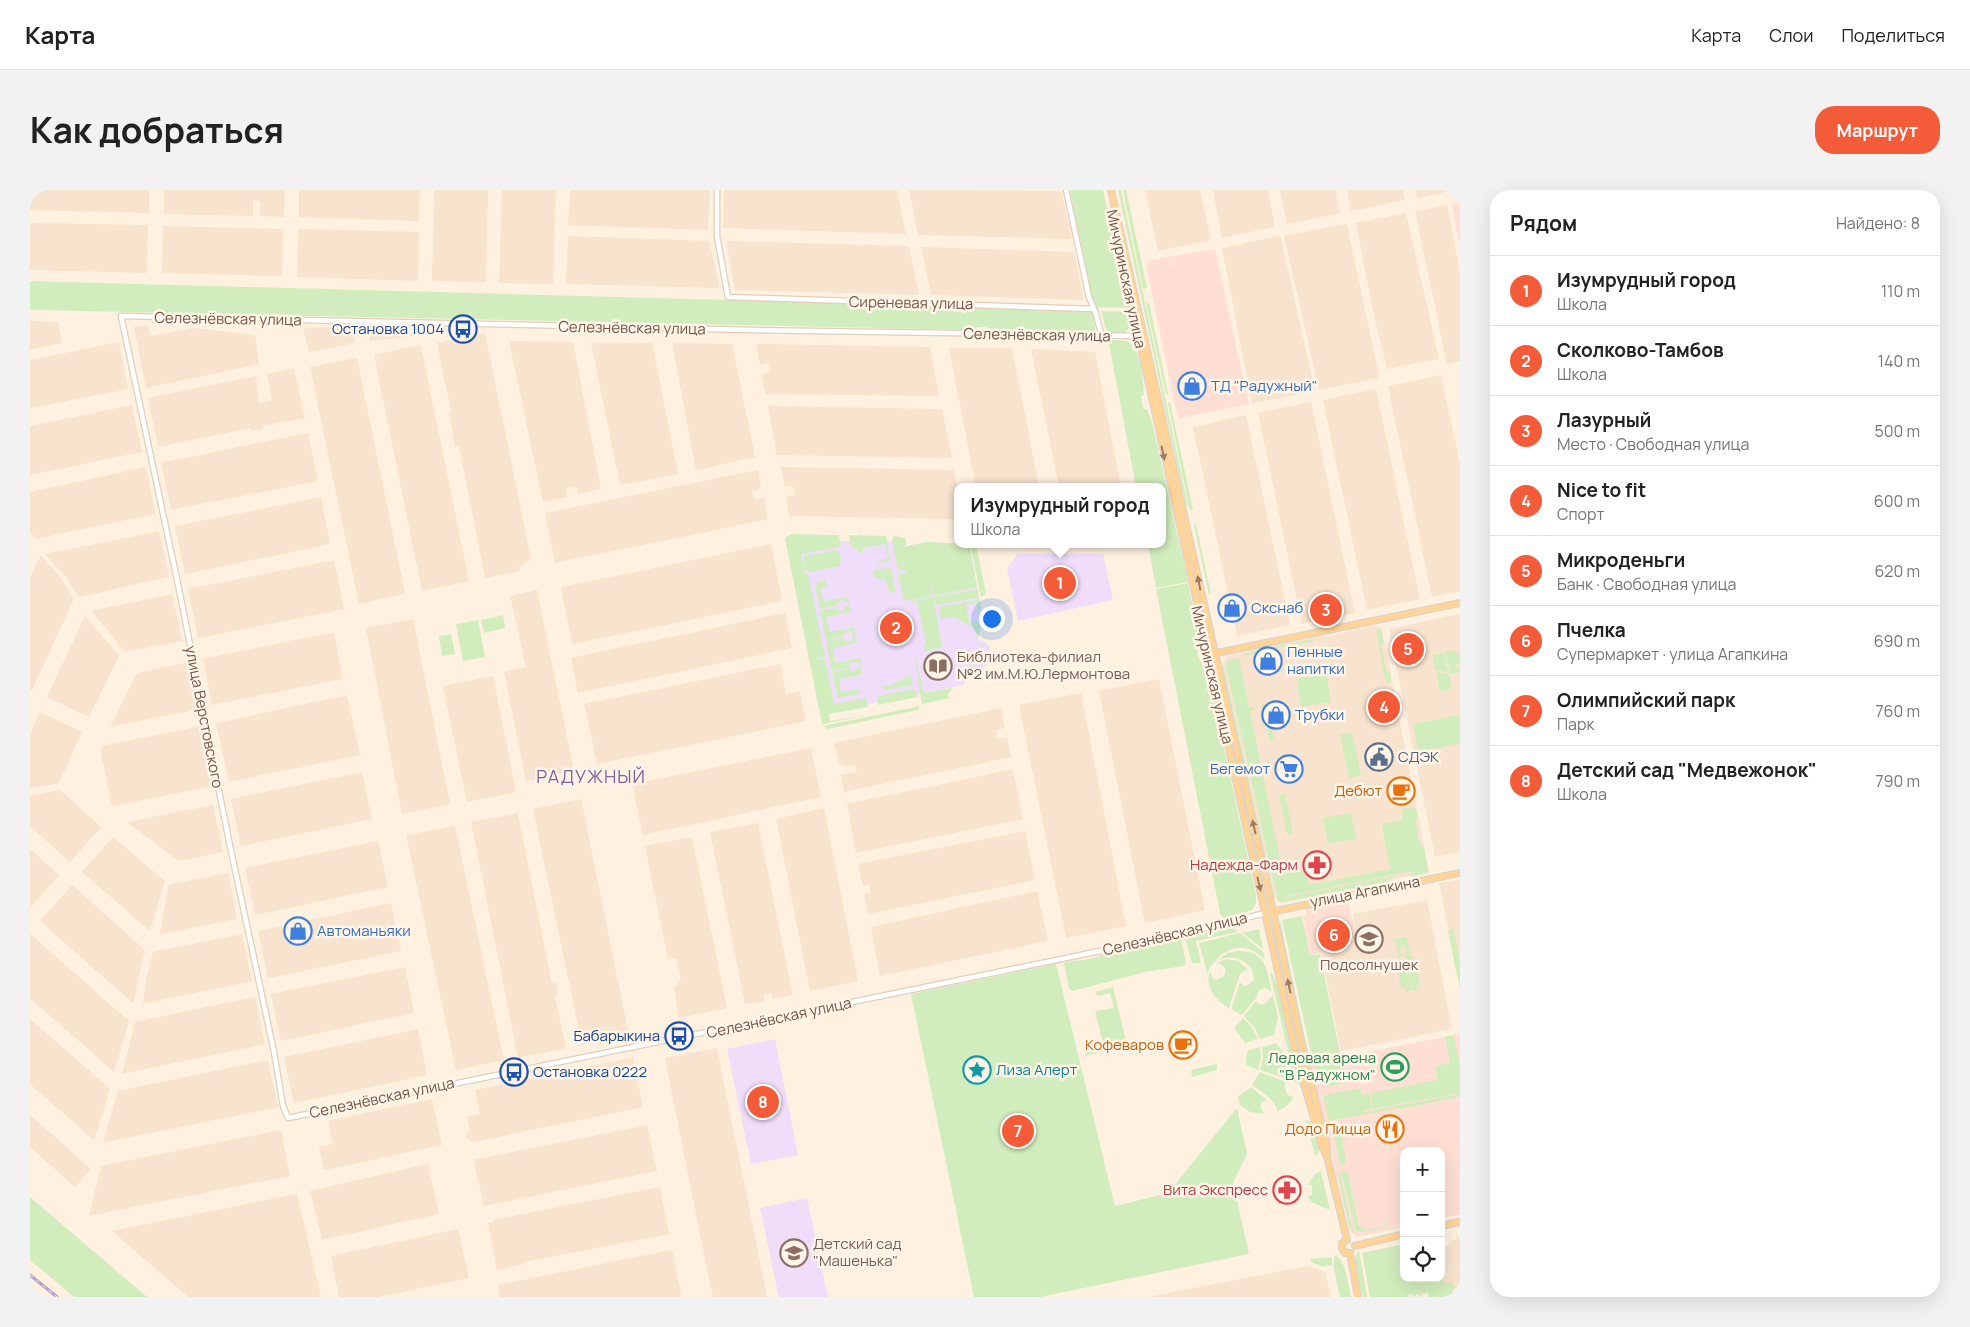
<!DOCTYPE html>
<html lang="ru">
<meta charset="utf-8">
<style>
:root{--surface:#fff;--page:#f2f2f2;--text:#222;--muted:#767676;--line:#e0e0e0;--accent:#f45c39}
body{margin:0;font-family:Manrope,sans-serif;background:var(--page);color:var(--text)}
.controls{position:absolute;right:15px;bottom:15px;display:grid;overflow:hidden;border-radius:10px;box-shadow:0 5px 20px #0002}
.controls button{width:45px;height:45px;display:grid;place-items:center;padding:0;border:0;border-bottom:1px solid var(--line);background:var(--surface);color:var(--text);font:25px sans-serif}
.you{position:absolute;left:961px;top:428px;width:18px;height:18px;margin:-12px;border:4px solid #fff;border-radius:50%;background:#1a73e8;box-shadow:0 0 0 8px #1a73e833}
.badge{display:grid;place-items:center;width:32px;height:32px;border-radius:50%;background:var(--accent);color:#fff;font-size:16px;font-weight:700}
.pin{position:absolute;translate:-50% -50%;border:2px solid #fff;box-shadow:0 1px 5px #0006}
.popup{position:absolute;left:924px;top:293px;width:212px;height:65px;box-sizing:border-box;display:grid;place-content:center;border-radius:10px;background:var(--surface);filter:drop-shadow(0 1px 4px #0005);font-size:16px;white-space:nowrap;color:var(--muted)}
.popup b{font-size:19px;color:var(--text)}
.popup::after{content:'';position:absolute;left:50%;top:100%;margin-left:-10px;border:10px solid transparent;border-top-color:var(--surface)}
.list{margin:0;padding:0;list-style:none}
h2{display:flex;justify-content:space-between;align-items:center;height:65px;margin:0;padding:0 20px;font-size:21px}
h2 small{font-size:16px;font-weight:400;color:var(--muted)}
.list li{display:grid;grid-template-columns:32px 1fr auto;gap:15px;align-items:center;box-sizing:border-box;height:70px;padding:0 20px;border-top:1px solid var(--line)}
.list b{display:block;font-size:19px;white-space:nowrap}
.list p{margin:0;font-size:16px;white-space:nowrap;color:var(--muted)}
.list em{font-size:16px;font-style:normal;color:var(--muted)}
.icon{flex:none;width:28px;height:28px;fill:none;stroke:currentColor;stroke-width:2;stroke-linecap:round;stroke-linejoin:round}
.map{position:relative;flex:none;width:1430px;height:1107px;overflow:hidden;border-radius:20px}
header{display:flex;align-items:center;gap:30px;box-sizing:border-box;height:70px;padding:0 25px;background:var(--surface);border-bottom:1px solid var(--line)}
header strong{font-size:24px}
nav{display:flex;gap:28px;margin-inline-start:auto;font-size:18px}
.intro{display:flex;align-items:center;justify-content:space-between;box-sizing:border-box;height:120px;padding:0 30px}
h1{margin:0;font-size:35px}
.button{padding:12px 22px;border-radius:20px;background:var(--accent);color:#fff;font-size:18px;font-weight:700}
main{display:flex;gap:30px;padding:0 30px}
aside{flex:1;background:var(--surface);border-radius:20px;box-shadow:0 5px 20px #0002}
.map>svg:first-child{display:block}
.residential{fill:#f7e3ce}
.commercial{fill:#ffdfd3}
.education{fill:#efddfa}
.green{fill:#d2edbd}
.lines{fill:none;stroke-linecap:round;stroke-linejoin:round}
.minor-casing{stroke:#e3cdbb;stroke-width:7}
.major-casing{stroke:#dcd3cf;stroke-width:8}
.minor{stroke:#fff;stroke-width:4.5}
.major{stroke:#ffd496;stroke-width:5.5}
.rail-casing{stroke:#b39ec8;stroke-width:3}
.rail{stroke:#fff5e8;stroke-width:1;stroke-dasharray:4;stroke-linecap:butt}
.oneway{fill:#a07b5d}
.labels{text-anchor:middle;stroke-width:5;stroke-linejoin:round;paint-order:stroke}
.street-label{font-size:15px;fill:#775545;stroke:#fff5e8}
.transit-label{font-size:15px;fill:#164399;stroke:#fff5e8;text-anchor:end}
.shop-label{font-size:15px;fill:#366cbe;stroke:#fff5e8;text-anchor:start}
.education-label{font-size:15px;fill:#785e54;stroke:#fff5e8;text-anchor:start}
.service-label{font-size:15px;fill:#4e5e75;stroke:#fff5e8;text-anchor:start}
.food-label{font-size:15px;fill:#c56008;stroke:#fff5e8;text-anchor:end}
.health-label{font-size:15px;fill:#be3a42;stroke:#fff5e8;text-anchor:end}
.leisure-label{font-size:15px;fill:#27864d;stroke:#fff5e8;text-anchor:end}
.culture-label{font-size:15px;fill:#0d838f;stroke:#fff5e8;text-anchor:start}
.quarter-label{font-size:18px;letter-spacing:1px;fill:#85609c;stroke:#fff5e8}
</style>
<header>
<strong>Карта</strong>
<nav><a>Карта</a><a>Слои</a><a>Поделиться</a></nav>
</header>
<div class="intro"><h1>Как добраться</h1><a class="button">Маршрут</a></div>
<main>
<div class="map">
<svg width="1430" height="1107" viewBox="0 0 1430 1107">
<rect width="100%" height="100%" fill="#fef1e0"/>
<!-- residential -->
<g class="residential">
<polygon points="0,0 119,0 119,23 0,20"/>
<polygon points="134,0 255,0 254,27 230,26 230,11 223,10 223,26 134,24"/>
<polygon points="269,0 390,0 389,31 269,27"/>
<polygon points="404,0 458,0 456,92 402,91"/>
<polygon points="472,0 526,0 523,94 469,93"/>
<polygon points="540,0 680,0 678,40 538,35"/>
<polygon points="694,0 867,0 876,44 693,38"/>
<polygon points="879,0 1031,1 1042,49 888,45"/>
<polygon points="1115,0 1170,0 1181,50 1128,61"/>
<polygon points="1183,0 1238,0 1245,37 1192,48"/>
<polygon points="1250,0 1305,0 1310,23 1257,34"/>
<polygon points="1317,0 1373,0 1375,10 1321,21"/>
<polygon points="1386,0 1426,0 1387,8"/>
<polygon points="1417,15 1430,83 1430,171 1417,174 1385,21"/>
<polygon points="1376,23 1409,169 1357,179 1344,126 1326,33"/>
<polygon points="0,33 118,35 117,83 0,80"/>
<polygon points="1317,34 1349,186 1348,188 1289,200 1254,46"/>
<polygon points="133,36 253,39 252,86 132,83"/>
<polygon points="268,39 389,42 388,91 267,87"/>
<polygon points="538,46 679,51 690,98 536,94"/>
<polygon points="1248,46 1251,48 1285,201 1222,213 1192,58"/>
<polygon points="696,51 879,56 889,105 705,100"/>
<polygon points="891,57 1044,62 1054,110 901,105"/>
<polygon points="0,131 28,132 32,153 0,160"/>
<polygon points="118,135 121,146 164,138 225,145 229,174 116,198 104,137"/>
<polygon points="375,136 376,147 340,151 338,137"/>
<polygon points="321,137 325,153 279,162 273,138"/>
<polygon points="455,143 501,370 495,372 493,376 490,377 489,375 490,381 455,388 429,256 425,257 419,222 421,221 407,153"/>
<polygon points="479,151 543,152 571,299 548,304 546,296 536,298 537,307 513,312"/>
<polygon points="89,152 98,199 0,218 0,170"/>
<polygon points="561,153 622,153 648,284 590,295"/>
<polygon points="642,153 702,154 725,267 666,280"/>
<polygon points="726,154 900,157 909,206 736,204 731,184 741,182 739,173 730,175"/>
<polygon points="391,155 439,391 392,401 344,165"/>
<polygon points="919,158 982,158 1009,297 946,297"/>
<polygon points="1001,159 1065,162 1091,297 1029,297"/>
<polygon points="327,168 375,404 329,414 280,177"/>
<polygon points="264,178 275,228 233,236 233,239 221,241 220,238 128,257 118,208 226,186 229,213 242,210 237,184"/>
<polygon points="1411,185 1430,274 1430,401 1402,407 1358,196"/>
<polygon points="1346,199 1390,409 1337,420 1293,210"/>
<polygon points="1281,212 1325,423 1272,434 1228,223"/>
<polygon points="102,215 112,262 0,285 0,236"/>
<polygon points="738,216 912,219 922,268 747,265"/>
<polygon points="1216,225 1260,435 1207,446 1163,237"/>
<polygon points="278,243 288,291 141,320 131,273"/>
<polygon points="116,277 125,324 6,349 0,342 0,302"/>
<polygon points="751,277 924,280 927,297 927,329 759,326 756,307 765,305 763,296 755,297"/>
<polygon points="728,280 731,299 722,301 724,309 734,308 738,329 525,373 515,323"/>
<polygon points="291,307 300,354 155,384 145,336"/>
<polygon points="129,341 139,387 49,407 34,385 15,364"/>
<polygon points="741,354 752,411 542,454 531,397"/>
<polygon points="11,365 29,386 44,409 2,500 0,499 0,388"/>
<polygon points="304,370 314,419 168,448 158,399"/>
<polygon points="507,400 544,581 496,591 474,482 496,477 480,406"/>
<polygon points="142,404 152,451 106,460 95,462 62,421"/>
<polygon points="755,423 762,458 548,503 541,468"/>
<polygon points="1430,424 1430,662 1405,667 1359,439"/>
<polygon points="55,426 89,466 59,527 17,507"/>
<polygon points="383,429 420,614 372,624 336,438"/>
<polygon points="1345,435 1352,439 1399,682 1397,684 1365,688 1359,692 1251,713 1242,705 1191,481 1193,473 1200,465 1290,446 1299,447 1318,441"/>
<polygon points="304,442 313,489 182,515 173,469"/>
<polygon points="156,473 166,520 80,537 107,483"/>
<polygon points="750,474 756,504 770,501 776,531 567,574 554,514"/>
<polygon points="463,486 486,602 437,612 413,496"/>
<polygon points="1129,489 1175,720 1115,733 1069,501"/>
<polygon points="1051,503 1096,736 1036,748 989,515"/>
<polygon points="317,505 330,565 199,592 186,533"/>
<polygon points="971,518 975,538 966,540 967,545 968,548 977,547 981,567 814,602 811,585 827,582 826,575 813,577 812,575 809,575 804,553"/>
<polygon points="10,522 52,542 29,593 0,598 0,544"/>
<polygon points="170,536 182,596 82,616 70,559 72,556"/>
<polygon points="781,558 791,607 613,645 602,594"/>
<polygon points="983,579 993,629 826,663 817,614"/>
<polygon points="332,582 342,629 211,656 201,609"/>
<polygon points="30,600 71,637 40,672 0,636 0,606"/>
<polygon points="551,609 599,845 552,855 503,619"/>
<polygon points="183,615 193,662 149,671 97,632"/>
<polygon points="794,618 828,791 780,801 746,629"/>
<polygon points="488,623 522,793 526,793 528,806 525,807 536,858 488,868 441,632"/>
<polygon points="728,633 763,805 742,809 741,803 734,804 735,811 715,814 680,642"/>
<polygon points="425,636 474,870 426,880 376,645"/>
<polygon points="995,641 1005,690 838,724 834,704 841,703 839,695 833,696 828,674"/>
<polygon points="83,647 135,691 120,741 52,682"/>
<polygon points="662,647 697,818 649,828 644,798 651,790 646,768 638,769 615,656"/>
<polygon points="348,651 358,697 225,725 215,678"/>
<polygon points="0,659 29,685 0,718"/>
<polygon points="198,683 207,729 130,744 139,694"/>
<polygon points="1430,689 1430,798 1409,693"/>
<polygon points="42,695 115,760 103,813 10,731"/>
<polygon points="1007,701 1018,751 850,786 841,737"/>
<polygon points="1397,710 1422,839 1311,861 1291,764 1329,756 1323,724"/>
<polygon points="361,713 371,761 238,788 228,741"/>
<polygon points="0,744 99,831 84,882 0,808"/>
<polygon points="212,744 222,791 113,814 116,788 123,762"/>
<polygon points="375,777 384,823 251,851 241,804"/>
<polygon points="225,807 235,854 92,884 105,832"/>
<polygon points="0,829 80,899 64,950 0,894"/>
<polygon points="388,839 397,885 264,913 254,867"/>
<polygon points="687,858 726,1052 737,1107 683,1107 667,1029 635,868"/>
<polygon points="603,867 613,917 443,952 436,948 436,943 440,942 437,927 450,924 445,900"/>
<polygon points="238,870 248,917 73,953 88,901"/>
<polygon points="402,909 412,955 294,980 289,957 303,954 298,931"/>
<polygon points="0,925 61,979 45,997 0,957"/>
<polygon points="617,935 627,981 454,1016 444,970"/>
<polygon points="251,940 260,986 59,1026 71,976"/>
<polygon points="398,974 409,1024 292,1050 280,1001"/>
<polygon points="630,997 639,1044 494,1072 494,1074 467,1080 458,1033 464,1032 464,1030"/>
<polygon points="267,1004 291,1107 158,1107 82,1041"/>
<polygon points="428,1039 439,1088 348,1107 309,1107 301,1066"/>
<polygon points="1426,1043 1430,1049 1430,1096 1425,1097 1423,1093 1414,1093 1411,1081 1411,1057 1421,1054 1421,1051 1427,1049"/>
<polygon points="642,1060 652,1107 470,1107 468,1095"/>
<polygon points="1278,1076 1295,1082 1301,1107 1118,1107"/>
</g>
<!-- commercial -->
<g class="commercial">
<polygon points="1430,13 1430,52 1429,52 1422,15"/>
<polygon points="1185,59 1219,214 1150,228 1147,225 1116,75 1122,70"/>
<polygon points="1318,710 1328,756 1280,765 1273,726 1277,725 1276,719"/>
<polygon points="1430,844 1430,1024 1411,1028 1411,961 1374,961 1374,1037 1326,1047 1319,1039 1280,873"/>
</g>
<!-- education -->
<g class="education">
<polygon points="765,350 871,352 872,357 897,352 939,354 953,428 948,450 954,451 959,456 961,471 959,470 956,477 954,476 949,480 946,477 943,477 934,495 798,522"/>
<polygon points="988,364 1073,364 1083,410 988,431 977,378"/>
<polygon points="745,849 768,965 721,974 697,859"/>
<polygon points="777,1008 798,1107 749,1107 730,1018"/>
</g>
<!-- green -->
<g class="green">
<polygon points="1040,0 1073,0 1098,118 1067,117 1061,106"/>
<polygon points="1088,0 1091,0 1159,320 1155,311"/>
<polygon points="1093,0 1096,0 1117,98 1113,99"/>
<polygon points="0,91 1062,120 1066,143 959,141 956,137 948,137 944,140 5,120 0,119"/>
<polygon points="1116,113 1119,113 1138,203 1136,204"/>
<polygon points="1071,121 1099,122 1101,137 1094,143 1077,143"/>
<path d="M 1080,150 C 1085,150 1091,150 1096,151 C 1112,156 1113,191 1114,205 L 1111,206 L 1113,219 L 1117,219 L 1122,232 L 1158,392 L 1126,398 L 1118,354 L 1132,354 L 1132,297 L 1106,297 L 1079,154 Z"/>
<polygon points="1140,212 1163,320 1160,321 1138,213"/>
<polygon points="1166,334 1181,404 1179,405 1164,335"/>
<polygon points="761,344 809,345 811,357 771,364 774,382 778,384 795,467 788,468 789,470 795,469 804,514 836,508 838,517 799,524 800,531 844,524 792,534 755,348"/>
<polygon points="819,345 856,346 860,371 848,374 847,372 858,368 855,354 833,358 832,364 831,364 827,359 821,358"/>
<polygon points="864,346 875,348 877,354 872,357 897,352 939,354 947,397 903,406 904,403 903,403 899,390 902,406 874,411 868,385 876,383 876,380 868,381 862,351"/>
<polygon points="940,354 946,354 956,404 951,407"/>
<path d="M 806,360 C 811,363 813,372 809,376 L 780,382 L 775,381 L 773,371 L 775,366 Z"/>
<polygon points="861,377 866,402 859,403 856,389 849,390 849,387 845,388 843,381"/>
<polygon points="795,390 797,396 791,397 793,411 818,407 819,413 811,410 806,416 790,419 785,395 787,392"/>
<polygon points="1158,393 1169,445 1167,465 1178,485 1226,705 1226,714 1222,720 1195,728 1192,727 1190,723 1126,399"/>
<polygon points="948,399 949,408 905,415 903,407"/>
<polygon points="903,407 912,457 896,462 893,455 896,454 887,412 882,413 882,411"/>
<polygon points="950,410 953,428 948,447 945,446 945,439 939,436 941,433 950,431 946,413 936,415 940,433 938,435 924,427 911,429 909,418 911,416"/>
<polygon points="817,415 819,415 821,422 796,427 800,442 824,437 827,453 803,458 805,473 830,468 831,474 822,472 819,474 819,478 802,481 796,451 813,448 816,451 819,452 823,449 823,445 821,442 817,441 812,447 796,450 790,421 807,418 810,421 813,421"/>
<polygon points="473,425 475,438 454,443 451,430"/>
<polygon points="448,430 455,467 433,471 426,434"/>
<polygon points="1351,439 1354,453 1351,455 1356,481 1360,483 1361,491 1356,494 1346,440"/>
<polygon points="421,444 425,464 412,466 409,446"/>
<polygon points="1283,449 1284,451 1216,465 1215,463"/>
<polygon points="1426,460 1427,465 1430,465 1430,473 1426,474 1427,481 1430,481 1430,483 1420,483 1415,462"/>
<polygon points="1414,463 1418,482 1405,480 1403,465"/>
<polygon points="886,468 888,468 886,472 894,503 921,498 922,500 917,505 920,508 892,514 885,472"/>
<polygon points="1209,468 1219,517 1223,517 1224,520 1220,521 1253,684 1265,682 1263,669 1268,668 1270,681 1276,680 1276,679 1279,695 1360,679 1352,634 1372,630 1372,619 1384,617 1386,618 1388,628 1385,630 1390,656 1394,658 1398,679 1397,683 1384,686 1378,685 1383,683 1382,681 1252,707 1253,708 1364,686 1358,691 1254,712 1248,711 1195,472"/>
<polygon points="1193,474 1245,709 1241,702 1192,481"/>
<polygon points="829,477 831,477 833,484 809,489 811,502 829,499 829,504 808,508 802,482 819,479 824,482"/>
<polygon points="1184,478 1186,479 1236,710 1235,710"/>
<polygon points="1407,482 1419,484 1422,498 1420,499 1409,501"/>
<polygon points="1296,483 1301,512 1271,517 1266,489"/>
<polygon points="881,485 883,495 855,500 851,496 860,495"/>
<polygon points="884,499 888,507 848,515 847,506"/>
<polygon points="1237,514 1244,550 1240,551 1232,515"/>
<polygon points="890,516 888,520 798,539 793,536"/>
<polygon points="1430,525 1430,554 1388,561 1383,534"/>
<polygon points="1322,542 1331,586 1319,588 1310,545"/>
<polygon points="1255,604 1263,644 1261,645 1257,643 1249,605"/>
<polygon points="1321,623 1326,649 1298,654 1293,628"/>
<polygon points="1272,726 1280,765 1290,764 1310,863 1282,868 1252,730"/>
<polygon points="1250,730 1279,867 1272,848 1249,738"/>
<polygon points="1200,736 1208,742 1166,751 1171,773 1162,773 1155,748"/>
<polygon points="1240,736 1242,736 1279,902 1272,882"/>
<polygon points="1423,737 1430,773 1430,797 1426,782 1429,781 1426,781 1418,741"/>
<polygon points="1229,739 1233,759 1212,743"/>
<path d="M 1210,743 L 1234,763 L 1235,770 C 1213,748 1190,758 1177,783 L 1169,753 Z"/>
<polygon points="1380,747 1377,750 1380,766 1384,767 1386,776 1383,777 1382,772 1369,774 1370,780 1370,775 1376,774 1381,801 1376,802 1375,798 1371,798 1366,770 1369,768 1366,752 1362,750 1371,748 1372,758 1369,759 1370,764 1373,763 1374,766 1370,766 1371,769 1375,769 1375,763 1377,762 1376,757 1373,758 1372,748"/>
<path d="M 1147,748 L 1151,750 L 1156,772 L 1154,776 L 1115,782 L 1043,801 L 1039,799 L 1034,773 C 1049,769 1062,771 1076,763 Z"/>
<path d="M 1207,761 C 1234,760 1237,777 1241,798 L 1241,802 L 1236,798 L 1229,800 L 1226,808 L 1212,825 L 1201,819 L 1210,792 L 1214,796 L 1220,794 L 1224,789 C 1223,770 1202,764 1188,770 L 1198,763 Z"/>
<path d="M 1196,769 L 1208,771 L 1218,779 L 1210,784 L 1199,818 C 1186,811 1174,796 1180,781 L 1182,787 L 1185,790 L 1193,787 C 1198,779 1194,773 1185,774 Z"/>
<polygon points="1382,773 1383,778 1386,777 1390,795 1386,795 1387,800 1382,801 1376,774"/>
<polygon points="1026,774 1085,1016 1138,1003 1207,918 1217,964 1203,993 1219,1064 1010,1107 944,1107 881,804"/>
<polygon points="1240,783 1242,783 1247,795 1270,895 1265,892"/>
<polygon points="1083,797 1097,855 1056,866 1055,863 1074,857 1065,821 1084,818 1080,803 1068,806 1065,802"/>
<polygon points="1243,804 1248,828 1244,845 1230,849 1225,838 1214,826 1226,811 1231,815 1235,814"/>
<polygon points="1213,828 1221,836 1228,849 1215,853 1204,838"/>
<polygon points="1415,846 1424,846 1430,878 1430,903 1343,919 1340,903 1407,890 1405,876 1420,873"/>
<polygon points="1246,853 1255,865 1262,890 1230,880 1233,867 1232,857"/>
<polygon points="1230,857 1231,868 1228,880 1216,875 1217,861"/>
<polygon points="1312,866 1316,891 1328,889 1329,890 1295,897 1292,888 1289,888 1283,872"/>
<polygon points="1187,874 1187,880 1162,887 1161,880"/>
<path d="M 1230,882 L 1256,892 L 1254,897 L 1258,905 L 1264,907 L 1258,915 L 1247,922 C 1247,910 1231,902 1222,895 Z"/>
<path d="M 1221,897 L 1237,910 L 1232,912 C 1229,917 1231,921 1235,924 L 1220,922 L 1210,915 L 1208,907 Z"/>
<polygon points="1330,898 1332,905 1339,903 1342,919 1333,920 1333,922 1342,921 1343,923 1299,931 1293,905"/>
<polygon points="1430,904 1430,907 1370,919 1368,918 1344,923 1344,920"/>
<polygon points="1275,930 1281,932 1290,959 1286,967"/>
<polygon points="1307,937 1310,939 1316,970 1315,974 1310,975 1302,938"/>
<polygon points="1311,981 1315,981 1318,983 1329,1036 1336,1040 1354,1036 1356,1032 1357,1037 1335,1042 1326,1041"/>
<path d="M 1291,982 L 1300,1020 L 1281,1012 L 1278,1006 L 1282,1005 L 1282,995 L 1278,995 C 1281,989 1284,983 1291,982 Z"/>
<polygon points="1310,982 1321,1033 1325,1045 1319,1036 1308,986"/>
<polygon points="0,1007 117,1107 44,1107 0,1070"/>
<polygon points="1374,1054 1374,1088 1411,1088 1412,1081 1414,1093 1423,1093 1425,1097 1430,1097 1425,1098 1423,1101 1416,1096 1423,1101 1419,1107 1399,1107 1398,1103 1393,1104 1392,1101 1392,1107 1387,1104 1385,1107 1381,1104 1376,1107 1340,1107 1332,1063"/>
<path d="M 1329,1060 L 1337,1107 L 1333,1107 C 1330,1094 1319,1070 1329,1060 Z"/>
<path d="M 1305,1065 C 1317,1072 1318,1094 1321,1107 L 1310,1107 L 1303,1075 Z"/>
<polygon points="1302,1067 1302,1075 1293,1077 1281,1072 1280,1069"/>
</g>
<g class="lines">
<!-- minor casing -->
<g class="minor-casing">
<g id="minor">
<polyline points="687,0 687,46 698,107 1064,119"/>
<polyline points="1036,0 1059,107 1066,124 1072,147"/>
<polyline points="1111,146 723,140 91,126 149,399 200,656 244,862 253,916 258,928 866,803 1109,753 1236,723"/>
</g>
</g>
<!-- major casing -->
<g class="major-casing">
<g id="major">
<polyline points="1081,0 1243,721 1269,843 1297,957 1297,966 1317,1050"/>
<polyline points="1088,53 1268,873 1292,956 1296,965"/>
<polyline points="1182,464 1430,413"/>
<polyline points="1241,722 1430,683"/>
<polyline points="1411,1036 1430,1032"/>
<polyline points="1317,1050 1312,1053 1312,1059 1315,1063 1320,1063"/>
<polyline points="1325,1056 1374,1044"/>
<polyline points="1320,1063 1328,1107"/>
</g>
</g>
<!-- minor -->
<use href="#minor" class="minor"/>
<!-- major -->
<use href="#major" class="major"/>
<!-- rail casing -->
<g class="rail-casing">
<polyline id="rail" points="0,1085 27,1107"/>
</g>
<!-- rail -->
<use href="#rail" class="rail"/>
</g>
<!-- one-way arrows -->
<defs><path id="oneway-solid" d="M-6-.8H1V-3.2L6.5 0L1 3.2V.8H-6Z" transform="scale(1.25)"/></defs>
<g class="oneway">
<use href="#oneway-solid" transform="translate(1133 263) rotate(78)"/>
<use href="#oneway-solid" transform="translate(1169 393) rotate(-101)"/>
<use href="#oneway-solid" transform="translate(1224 637) rotate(-103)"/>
<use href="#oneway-solid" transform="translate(1229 694) rotate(77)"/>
<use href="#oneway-solid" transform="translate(1259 796) rotate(-102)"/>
</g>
<!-- icons -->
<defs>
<g id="bus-ring" transform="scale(1.4375)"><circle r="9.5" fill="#fff5e8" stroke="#1a4fb4" stroke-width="1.5"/><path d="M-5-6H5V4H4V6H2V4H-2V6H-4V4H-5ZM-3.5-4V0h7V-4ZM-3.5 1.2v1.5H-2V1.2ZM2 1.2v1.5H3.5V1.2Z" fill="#1a4fb4"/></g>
<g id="shop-ring" transform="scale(1.4375)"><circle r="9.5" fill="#fff5e8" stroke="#3f7fe0" stroke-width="1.5"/><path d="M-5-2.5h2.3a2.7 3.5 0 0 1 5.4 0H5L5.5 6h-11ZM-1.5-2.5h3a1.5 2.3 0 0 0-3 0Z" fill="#3f7fe0"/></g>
<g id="library-ring" transform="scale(1.4375)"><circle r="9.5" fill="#fff5e8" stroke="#8d6e63" stroke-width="1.5"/><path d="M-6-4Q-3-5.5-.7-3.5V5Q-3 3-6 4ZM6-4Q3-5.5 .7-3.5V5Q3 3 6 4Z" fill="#8d6e63"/></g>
<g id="civic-ring" transform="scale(1.4375)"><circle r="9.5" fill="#fff5e8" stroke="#5c6f8a" stroke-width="1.5"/><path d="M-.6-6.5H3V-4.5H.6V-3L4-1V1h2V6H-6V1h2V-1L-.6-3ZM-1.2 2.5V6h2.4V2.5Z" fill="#5c6f8a"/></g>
<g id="supermarket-ring" transform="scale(1.4375)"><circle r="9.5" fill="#fff5e8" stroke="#3f7fe0" stroke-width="1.5"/><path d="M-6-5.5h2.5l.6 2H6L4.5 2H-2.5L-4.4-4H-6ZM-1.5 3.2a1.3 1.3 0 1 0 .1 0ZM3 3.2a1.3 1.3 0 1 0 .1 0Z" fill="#3f7fe0"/></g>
<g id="cafe-ring" transform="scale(1.4375)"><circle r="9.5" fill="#fff5e8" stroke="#e8710a" stroke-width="1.5"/><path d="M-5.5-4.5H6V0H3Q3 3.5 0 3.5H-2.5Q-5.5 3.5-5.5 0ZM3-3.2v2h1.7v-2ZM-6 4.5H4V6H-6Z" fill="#e8710a"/></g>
<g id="pharmacy-ring" transform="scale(1.4375)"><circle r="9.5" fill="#fff5e8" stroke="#e0444e" stroke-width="1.5"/><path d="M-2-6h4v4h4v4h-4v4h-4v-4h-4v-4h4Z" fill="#e0444e"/></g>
<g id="school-ring" transform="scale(1.4375)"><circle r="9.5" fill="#fff5e8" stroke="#8d6e63" stroke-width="1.5"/><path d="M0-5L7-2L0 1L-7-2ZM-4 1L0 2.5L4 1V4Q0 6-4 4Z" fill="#8d6e63"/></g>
<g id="stadium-ring" transform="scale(1.4375)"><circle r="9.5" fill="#fff5e8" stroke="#2e9e5b" stroke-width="1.5"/><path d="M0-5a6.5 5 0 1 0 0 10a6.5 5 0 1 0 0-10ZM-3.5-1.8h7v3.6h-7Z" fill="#2e9e5b"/></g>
<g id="sight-ring" transform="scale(1.4375)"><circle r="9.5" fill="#fff5e8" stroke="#0f9aa8" stroke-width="1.5"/><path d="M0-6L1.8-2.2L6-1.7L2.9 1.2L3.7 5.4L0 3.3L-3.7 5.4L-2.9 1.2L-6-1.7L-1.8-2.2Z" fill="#0f9aa8"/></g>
<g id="restaurant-ring" transform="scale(1.4375)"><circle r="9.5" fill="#fff5e8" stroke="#e8710a" stroke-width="1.5"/><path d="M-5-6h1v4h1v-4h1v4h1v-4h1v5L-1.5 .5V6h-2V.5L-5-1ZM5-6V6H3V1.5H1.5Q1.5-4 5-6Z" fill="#e8710a"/></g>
</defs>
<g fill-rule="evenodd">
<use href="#bus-ring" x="433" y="139"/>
<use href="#shop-ring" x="1162" y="196"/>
<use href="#shop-ring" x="1202" y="418"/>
<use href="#shop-ring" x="1238" y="471"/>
<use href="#library-ring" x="908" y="476"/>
<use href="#shop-ring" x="1246" y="525"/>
<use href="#civic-ring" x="1349" y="567"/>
<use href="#supermarket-ring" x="1259" y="579"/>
<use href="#cafe-ring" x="1371" y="601"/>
<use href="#pharmacy-ring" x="1287" y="675"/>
<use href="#shop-ring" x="268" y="741"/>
<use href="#school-ring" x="1339" y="749"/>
<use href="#bus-ring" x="649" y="846"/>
<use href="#cafe-ring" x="1153" y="855"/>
<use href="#stadium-ring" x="1365" y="877"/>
<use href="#sight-ring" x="947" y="880"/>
<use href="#bus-ring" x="484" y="882"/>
<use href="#restaurant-ring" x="1360" y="939"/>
<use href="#pharmacy-ring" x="1257" y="1000"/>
<use href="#school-ring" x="764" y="1063"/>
</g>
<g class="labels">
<!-- street labels -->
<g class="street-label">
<text transform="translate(1096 89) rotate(78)" y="5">Мичуринская улица</text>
<text transform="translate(881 113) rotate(1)" y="5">Сиреневая улица</text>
<text transform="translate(198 129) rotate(1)" y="5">Селезнёвская улица</text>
<text transform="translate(602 138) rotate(1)" y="5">Селезнёвская улица</text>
<text transform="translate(1007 145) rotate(1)" y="5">Селезнёвская улица</text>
<text transform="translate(1182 485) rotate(77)" y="5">Мичуринская улица</text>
<text transform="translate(174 527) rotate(79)" y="5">улица Верстовского</text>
<text transform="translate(1335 702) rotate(-11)" y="5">улица Агапкина</text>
<text transform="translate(1145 744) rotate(-13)" y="5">Селезнёвская улица</text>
<text transform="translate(749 828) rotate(-12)" y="5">Селезнёвская улица</text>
<text transform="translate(352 908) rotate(-12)" y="5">Селезнёвская улица</text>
</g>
<!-- transit labels -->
<g class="transit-label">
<text x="414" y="144">Остановка 1004</text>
<text x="630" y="851">Бабарыкина</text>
<text x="503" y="887" text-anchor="start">Остановка 0222</text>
</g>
<!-- shop labels -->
<g class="shop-label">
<text x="1181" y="201">ТД "Радужный"</text>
<text x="1221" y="423">Скснаб</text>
<text x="1257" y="467">Пенные<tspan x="1257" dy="17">напитки</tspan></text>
<text x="1265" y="530">Трубки</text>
<text x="1240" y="584" text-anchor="end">Бегемот</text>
<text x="287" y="746">Автоманьяки</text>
</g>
<!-- education labels -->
<g class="education-label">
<text x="927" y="472">Библиотека-филиал<tspan x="927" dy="17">№2 им.М.Ю.Лермонтова</tspan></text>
<text x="1339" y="780" text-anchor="middle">Подсолнушек</text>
<text x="783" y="1059">Детский сад<tspan x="783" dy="17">"Машенька"</tspan></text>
</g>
<!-- service labels -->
<g class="service-label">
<text x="1368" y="572">СДЭК</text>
</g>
<!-- food labels -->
<g class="food-label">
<text x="1352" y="606">Дебют</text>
<text x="1134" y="860">Кофеваров</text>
<text x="1341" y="944">Додо Пицца</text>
</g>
<!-- health labels -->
<g class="health-label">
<text x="1268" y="680">Надежда-Фарм</text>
<text x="1238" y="1005">Вита Экспресс</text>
</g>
<!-- leisure labels -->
<g class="leisure-label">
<text x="1346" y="873">Ледовая арена<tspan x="1346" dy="17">"В Радужном"</tspan></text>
</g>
<!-- culture labels -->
<g class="culture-label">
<text x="966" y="885">Лиза Алерт</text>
</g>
<!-- quarter labels -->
<g class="quarter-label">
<text x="561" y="593">РАДУЖНЫЙ</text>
</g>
</g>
</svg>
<div class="controls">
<button>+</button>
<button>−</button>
<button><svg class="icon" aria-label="locate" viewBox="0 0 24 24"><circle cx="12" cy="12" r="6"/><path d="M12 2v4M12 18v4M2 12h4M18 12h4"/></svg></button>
</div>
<div class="you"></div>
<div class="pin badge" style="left:1030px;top:393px">1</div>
<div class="popup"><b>Изумрудный город</b>Школа</div>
<div class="pin badge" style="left:866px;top:438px">2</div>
<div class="pin badge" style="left:1296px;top:420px">3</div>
<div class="pin badge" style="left:1354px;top:517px">4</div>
<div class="pin badge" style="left:1378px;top:459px">5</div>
<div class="pin badge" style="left:1304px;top:745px">6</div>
<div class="pin badge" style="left:988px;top:941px">7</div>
<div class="pin badge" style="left:733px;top:912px">8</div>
</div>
<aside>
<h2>Рядом<small>Найдено: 8</small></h2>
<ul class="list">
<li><span class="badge">1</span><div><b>Изумрудный город</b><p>Школа</p></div><em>110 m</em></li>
<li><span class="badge">2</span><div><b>Сколково-Тамбов</b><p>Школа</p></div><em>140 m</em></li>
<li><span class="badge">3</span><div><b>Лазурный</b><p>Место · Свободная улица</p></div><em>500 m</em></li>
<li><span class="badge">4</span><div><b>Nice to fit</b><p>Спорт</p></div><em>600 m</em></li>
<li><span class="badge">5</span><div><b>Микроденьги</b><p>Банк · Свободная улица</p></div><em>620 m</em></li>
<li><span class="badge">6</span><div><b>Пчелка</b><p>Супермаркет · улица Агапкина</p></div><em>690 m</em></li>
<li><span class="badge">7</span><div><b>Олимпийский парк</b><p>Парк</p></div><em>760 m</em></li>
<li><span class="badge">8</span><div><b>Детский сад &quot;Медвежонок&quot;</b><p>Школа</p></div><em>790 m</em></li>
</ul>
</aside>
</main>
